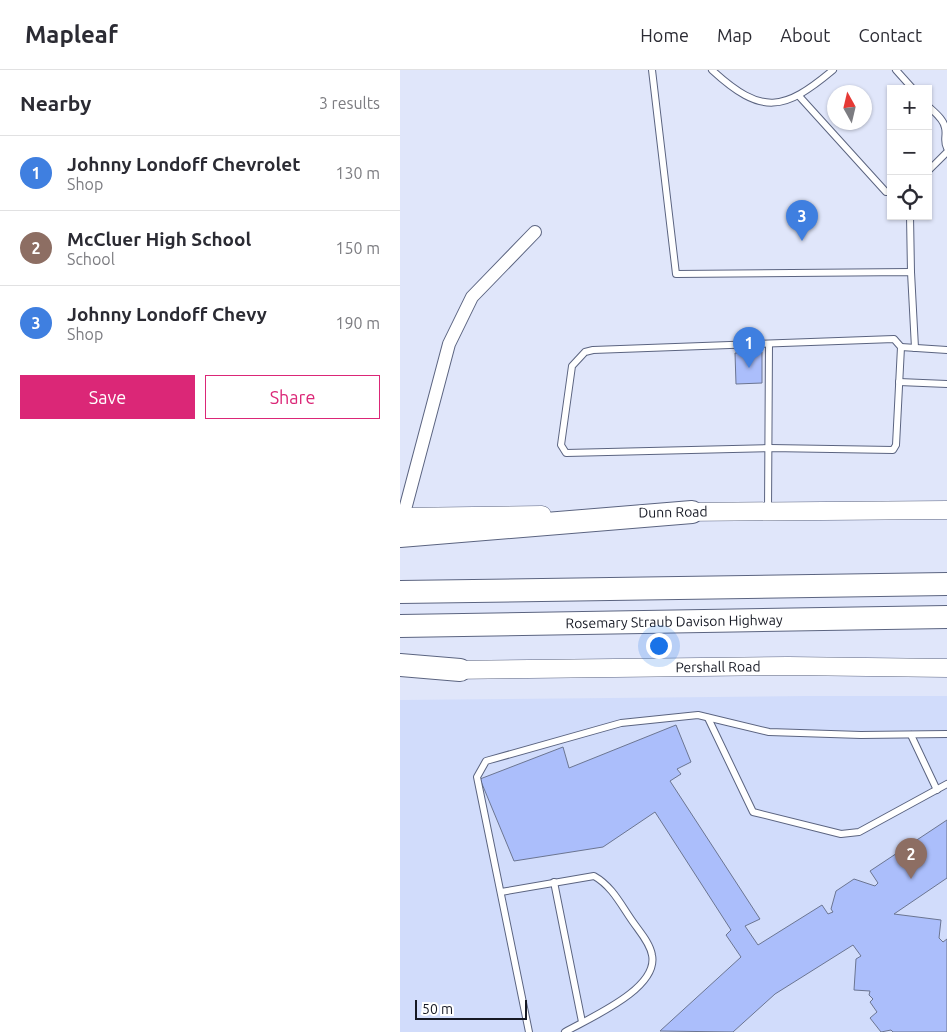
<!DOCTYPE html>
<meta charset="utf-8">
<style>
:root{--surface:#fff;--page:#f7f7f7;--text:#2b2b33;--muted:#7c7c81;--line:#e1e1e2;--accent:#db2777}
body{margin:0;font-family:Ubuntu,sans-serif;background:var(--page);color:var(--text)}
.controls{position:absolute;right:15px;top:15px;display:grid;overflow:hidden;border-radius:0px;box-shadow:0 1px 4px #0004}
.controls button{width:45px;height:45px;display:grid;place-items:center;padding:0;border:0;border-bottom:1px solid var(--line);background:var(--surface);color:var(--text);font:25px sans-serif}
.compass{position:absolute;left:427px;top:15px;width:45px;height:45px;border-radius:50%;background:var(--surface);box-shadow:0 1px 4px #0004;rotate:352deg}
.scale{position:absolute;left:15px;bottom:12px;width:112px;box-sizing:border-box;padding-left:5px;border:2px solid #161924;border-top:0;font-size:14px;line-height:18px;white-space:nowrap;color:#161924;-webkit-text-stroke:4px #fff;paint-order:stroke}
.you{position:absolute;left:258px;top:575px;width:18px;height:18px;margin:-12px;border:4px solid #fff;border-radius:50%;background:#1a73e8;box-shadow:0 0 0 8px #1a73e833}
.badge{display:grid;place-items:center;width:32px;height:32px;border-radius:50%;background:var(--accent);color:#fff;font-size:16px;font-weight:700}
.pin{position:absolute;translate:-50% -41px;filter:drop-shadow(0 1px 2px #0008)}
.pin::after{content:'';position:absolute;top:26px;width:18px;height:15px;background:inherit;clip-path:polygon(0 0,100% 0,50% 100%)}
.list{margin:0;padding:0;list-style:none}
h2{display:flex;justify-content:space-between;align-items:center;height:65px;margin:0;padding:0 20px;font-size:21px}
h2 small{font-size:16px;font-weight:400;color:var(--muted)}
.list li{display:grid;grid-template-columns:32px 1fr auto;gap:15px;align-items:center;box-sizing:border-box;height:75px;padding:0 20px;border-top:1px solid var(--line)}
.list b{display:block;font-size:19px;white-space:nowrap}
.list p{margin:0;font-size:16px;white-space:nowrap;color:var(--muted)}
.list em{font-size:16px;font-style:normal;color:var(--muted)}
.actions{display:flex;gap:10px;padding:15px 20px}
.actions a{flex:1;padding:11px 0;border:1px solid var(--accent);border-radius:0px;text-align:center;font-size:18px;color:var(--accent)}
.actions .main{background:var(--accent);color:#fff}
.icon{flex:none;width:28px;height:28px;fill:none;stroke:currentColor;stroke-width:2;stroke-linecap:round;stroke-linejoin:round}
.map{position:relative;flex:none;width:547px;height:962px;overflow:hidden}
header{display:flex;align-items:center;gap:30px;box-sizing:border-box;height:70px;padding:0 25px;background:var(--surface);border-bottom:1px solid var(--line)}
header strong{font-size:24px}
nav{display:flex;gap:28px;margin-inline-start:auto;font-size:18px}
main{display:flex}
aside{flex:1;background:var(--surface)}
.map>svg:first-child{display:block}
.built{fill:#d1dcfb}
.building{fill:#abbefb;stroke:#6b7591}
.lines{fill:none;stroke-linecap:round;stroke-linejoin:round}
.lane-casing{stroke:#5b6480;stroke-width:8}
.street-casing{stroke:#5b6480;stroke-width:14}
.secondary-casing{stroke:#5b6480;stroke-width:19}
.highway-casing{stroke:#5b6480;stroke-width:24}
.lane{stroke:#fff;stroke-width:6}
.street{stroke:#fff;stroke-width:12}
.secondary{stroke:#fff;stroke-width:18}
.highway{stroke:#fff;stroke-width:22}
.labels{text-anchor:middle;stroke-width:4.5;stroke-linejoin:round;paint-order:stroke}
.street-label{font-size:14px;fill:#161924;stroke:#fff}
</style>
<header>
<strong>Mapleaf</strong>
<nav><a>Home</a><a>Map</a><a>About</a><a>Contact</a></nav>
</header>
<main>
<aside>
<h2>Nearby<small>3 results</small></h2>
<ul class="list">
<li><span class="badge" style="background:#3f7fe0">1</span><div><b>Johnny Londoff Chevrolet</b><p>Shop</p></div><em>130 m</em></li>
<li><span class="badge" style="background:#8d6e63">2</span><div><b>McCluer High School</b><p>School</p></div><em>150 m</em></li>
<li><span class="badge" style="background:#3f7fe0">3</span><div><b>Johnny Londoff Chevy</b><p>Shop</p></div><em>190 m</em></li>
</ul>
<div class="actions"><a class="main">Save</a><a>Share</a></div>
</aside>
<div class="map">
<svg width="547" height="962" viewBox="0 0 547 962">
<rect width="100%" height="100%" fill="#e0e6fa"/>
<!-- built -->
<polygon class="built" points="406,626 547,626 547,962 0,962 0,630"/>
<!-- building -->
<g class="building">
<polygon points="362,282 362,313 336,314 335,283"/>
<polygon points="276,655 291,692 277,699 281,704 270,711 360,849 345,856 358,875 422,835 428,844 433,842 431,839 436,821 454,809 475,816 478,813 470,801 547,750 547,808 494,844 541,850 539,868 543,872 547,869 547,962 493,962 491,960 481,962 470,948 477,942 470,932 473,929 469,925 470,921 454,920 456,889 461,886 453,875 375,924 333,962 260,961 341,887 326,865 331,860 255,742 203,777 114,791 80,709 163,677 169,698"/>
</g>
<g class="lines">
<!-- lane casing -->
<g class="lane-casing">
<g id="lane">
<polyline points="252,0 276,204 511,202 515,278"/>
<path d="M 312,0 C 362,46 384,41 433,0"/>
<polyline points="496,0 513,19"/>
<polyline points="399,26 486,122 491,121"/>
<path d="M 528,36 C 534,42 544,49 545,58 C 547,65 543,71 547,78"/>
<polyline points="528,101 547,82"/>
<polyline points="510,146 511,202"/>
<polygon points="494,269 501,277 496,375 493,380 370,378 166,383 161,375 172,296 185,282 193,280"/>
<polyline points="501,277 547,280"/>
<polyline points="499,312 547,314"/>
<polyline points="368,440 369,274"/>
<polyline points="308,648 353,742 441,764 459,762 547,714"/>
<polyline points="511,665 537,720"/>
<polyline points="154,812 182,952"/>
<path d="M 101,822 L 194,806 C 212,816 221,835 233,852 C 240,862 250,873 252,885 C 259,919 189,948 165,962"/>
<polyline points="129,962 77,707 86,691 221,653 298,645 369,662 461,665 547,664"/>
</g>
</g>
<!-- street casing -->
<g class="street-casing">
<polyline id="street" points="3,447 49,274 72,227 135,162"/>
</g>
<!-- secondary casing -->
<g class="secondary-casing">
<g id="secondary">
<polyline points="280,442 547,440"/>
<polyline points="0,447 142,445"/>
<path id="s1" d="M 48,600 L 388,596 L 547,598"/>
</g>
</g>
<!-- highway casing -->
<g class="highway-casing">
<g id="highway">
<polyline points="0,466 292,442"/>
<polyline points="0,522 547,514"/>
<path id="s2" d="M 0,556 L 547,547"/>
<polyline points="0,595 60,600"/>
</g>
</g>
<!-- lane -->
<use href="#lane" class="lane"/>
<!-- street -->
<use href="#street" class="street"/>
<!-- secondary -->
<use href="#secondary" class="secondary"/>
<!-- highway -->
<use href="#highway" class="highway"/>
</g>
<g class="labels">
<!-- street labels -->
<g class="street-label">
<text transform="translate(273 442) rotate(-1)" y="5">Dunn Road</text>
<text dy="5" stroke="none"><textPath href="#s2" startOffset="274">Rosemary Straub Davison Highway</textPath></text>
<text dy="5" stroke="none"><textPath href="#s1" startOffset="270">Pershall Road</textPath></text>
</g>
</g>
</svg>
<div class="controls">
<button>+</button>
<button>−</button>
<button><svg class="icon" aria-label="locate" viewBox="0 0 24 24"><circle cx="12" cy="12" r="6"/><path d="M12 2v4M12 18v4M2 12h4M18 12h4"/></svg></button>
</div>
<svg class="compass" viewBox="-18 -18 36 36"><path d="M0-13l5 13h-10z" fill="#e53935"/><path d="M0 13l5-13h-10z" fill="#7c7c81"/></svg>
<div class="scale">50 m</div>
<div class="you"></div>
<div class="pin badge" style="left:349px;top:298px;background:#3f7fe0">1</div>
<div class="pin badge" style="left:511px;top:809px;background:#8d6e63">2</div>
<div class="pin badge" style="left:402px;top:171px;background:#3f7fe0">3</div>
</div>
</main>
